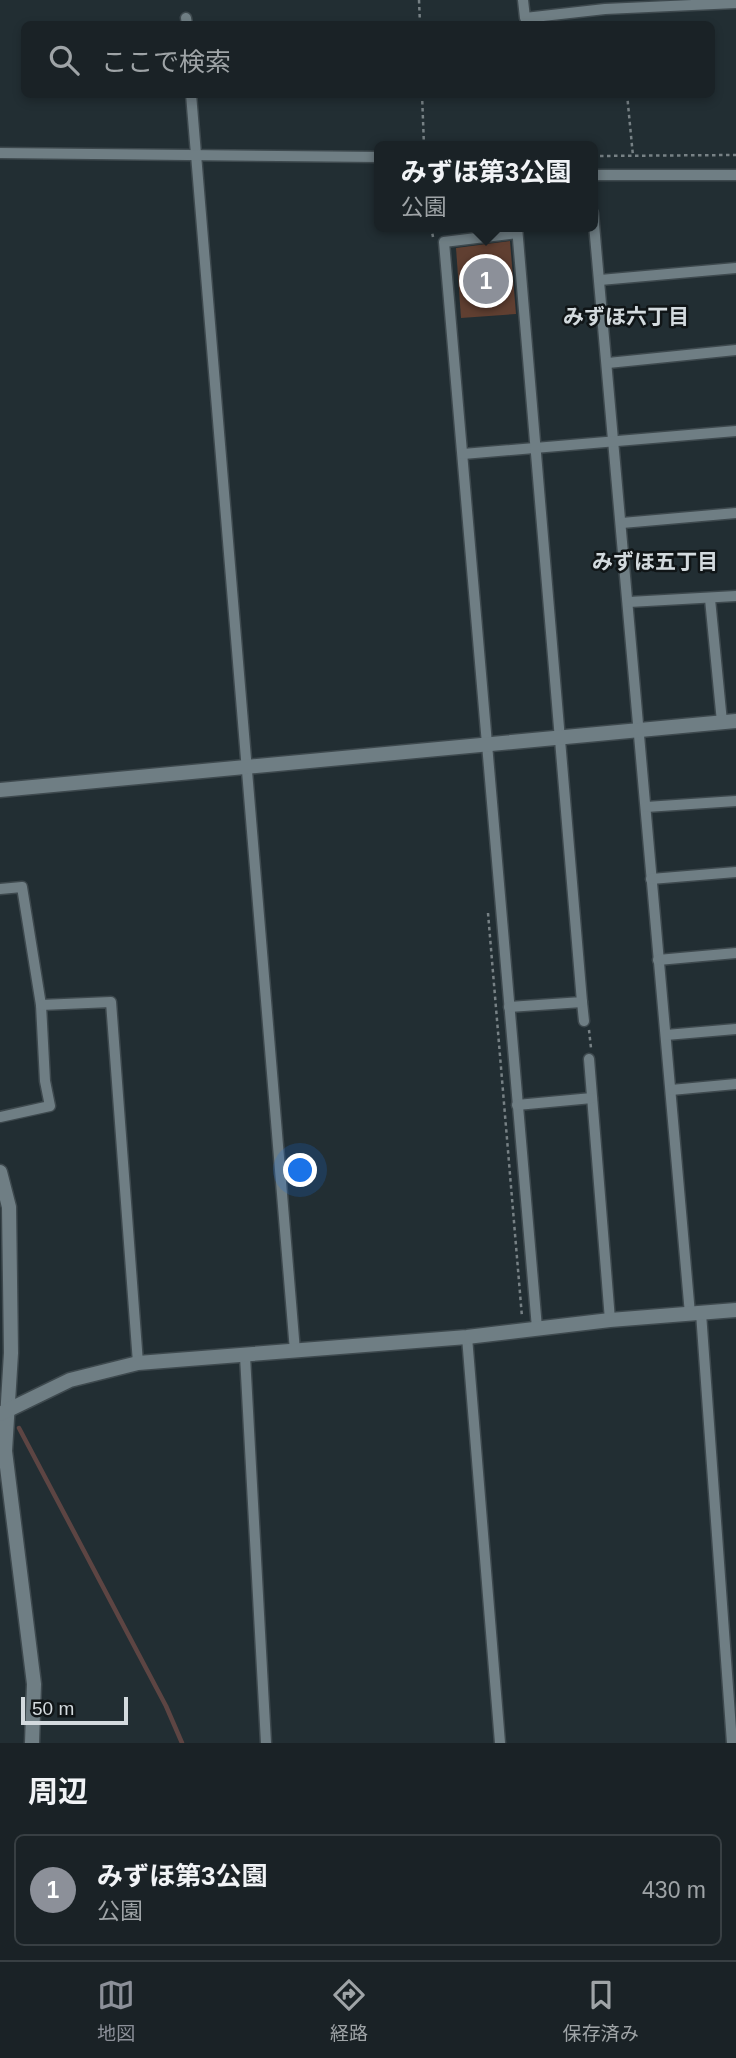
<!DOCTYPE html>
<html lang="ja">
<meta charset="utf-8">
<style>
:root{--surface:#1a2226;--page:#272f32;--text:#f1f3f6;--muted:#9fa4a7;--line:#383f43;--accent:#8c9099}
body{margin:0;font-family:Helvetica,"Noto Sans JP",sans-serif;background:var(--page);color:var(--text)}
.scale{position:absolute;left:21px;bottom:18px;width:107px;box-sizing:border-box;padding-left:7px;border:4px solid #d3dade;border-top:0;font-size:19px;line-height:24px;white-space:nowrap;color:#d3dade;-webkit-text-stroke:5px #101517;paint-order:stroke}
.you{position:absolute;left:301px;top:1171px;width:24px;height:24px;margin:-18px;border:5px solid #fff;border-radius:50%;background:#1a73e8;box-shadow:0 0 0 10px #1a73e833}
.badge{display:grid;place-items:center;width:46px;height:46px;border-radius:50%;background:var(--accent);color:#fff;font-size:23px;font-weight:700}
.pin{position:absolute;translate:-50% -50%;border:4px solid #fff;box-shadow:0 2px 7px #0006}
.popup{position:absolute;left:374px;top:141px;width:224px;height:91px;box-sizing:border-box;display:grid;place-content:center;border-radius:10px;background:var(--surface);filter:drop-shadow(0 2px 5px #0005);font-size:23px;white-space:nowrap;color:var(--muted)}
.popup b{font-size:26px;color:var(--text)}
.popup::after{content:'';position:absolute;left:50%;top:100%;margin-left:-14px;border:14px solid transparent;border-top-color:var(--surface)}
.list{margin:0;padding:0;list-style:none}
h2{display:flex;justify-content:space-between;align-items:center;height:91px;margin:0;padding:0 28px;font-size:30px}
h2 small{font-size:23px;font-weight:400;color:var(--muted)}
.list li{display:grid;grid-template-columns:46px 1fr auto;gap:21px;align-items:center;box-sizing:border-box;height:112px;margin:0 14px 14px;padding:0 14px;border:2px solid var(--line);border-radius:10px}
.list b{display:block;font-size:26px;white-space:nowrap}
.list p{margin:0;font-size:23px;white-space:nowrap;color:var(--muted)}
.list em{font-size:23px;font-style:normal;color:var(--muted)}
.icon{flex:none;width:38px;height:38px;fill:none;stroke:currentColor;stroke-width:2;stroke-linecap:round;stroke-linejoin:round}
.map{position:relative;flex:none;width:736px;height:1743px;overflow:hidden}
.search{position:absolute;background:var(--surface);box-shadow:0 4px 10px #0003;left:21px;right:21px;top:21px;height:77px;display:flex;align-items:center;gap:18px;box-sizing:border-box;padding:0 24px;border-radius:10px;color:var(--muted);font-size:26px}
.sheet{height:217px;background:var(--surface)}
nav{display:flex;justify-content:space-around;align-items:center;box-sizing:border-box;height:98px;border-top:2px solid var(--line);background:var(--surface);font-size:19px;color:var(--muted)}
nav a{display:grid;justify-items:center;gap:4px}
nav .on{color:var(--accent)}
.map>svg:first-child{display:block}
.green{fill:#603f31}
.lines{fill:none;stroke-linecap:round;stroke-linejoin:round}
.stream{stroke:#5d4543;stroke-width:4.5}
.minor-casing{stroke:#3e494e;stroke-width:13}
.tertiary-casing{stroke:#3e494e;stroke-width:17}
.path{stroke:#778185;stroke-width:2.5;stroke-dasharray:3.5 3.5;stroke-linecap:butt}
.minor{stroke:#6f7e84;stroke-width:10}
.tertiary{stroke:#6f7e84;stroke-width:14}
.labels{text-anchor:middle;stroke-width:5;stroke-linejoin:round;paint-order:stroke}
.neighbourhood-label{font-size:21px;font-weight:bold;fill:#d3dade;stroke:#101517}
</style>
<div class="map">
<svg width="736" height="1743" viewBox="0 0 736 1743">
<rect width="100%" height="100%" fill="#222e33"/>
<!-- green -->
<polygon class="green" points="510,241 516,314 461,318 456,248"/>
<g class="lines">
<!-- stream -->
<polyline class="stream" points="19,1428 166,1706 182,1743"/>
<!-- minor casing -->
<g class="minor-casing">
<g id="minor">
<polyline points="523,0 525,18 605,9 736,3"/>
<polyline points="186,18 187,24"/>
<polyline points="191,94 295,1351"/>
<polyline points="0,153 379,157"/>
<polyline points="593,175 736,175"/>
<polyline points="593,213 690,1314"/>
<polyline points="517,233 444,242 537,1328"/>
<polyline points="600,280 736,268"/>
<polyline points="608,363 736,350"/>
<polyline points="463,454 736,431"/>
<polyline points="622,523 736,513"/>
<polyline points="710,599 722,722"/>
<polyline points="629,602 736,596"/>
<polyline points="646,807 736,801"/>
<polyline points="651,879 736,872"/>
<polyline points="0,889 22,887 41,1005 45,1081 50,1106 0,1117"/>
<polyline points="658,960 736,953"/>
<polyline points="582,1002 584,1021"/>
<polyline points="41,1005 111,1002 138,1363"/>
<polyline points="509,1007 582,1002 517,227"/>
<polyline points="666,1035 736,1029"/>
<polyline points="589,1059 610,1320"/>
<polyline points="671,1090 736,1084"/>
<polyline points="517,1105 592,1098"/>
<polyline points="701,1313 732,1743"/>
<polyline points="467,1337 500,1743"/>
<polyline points="245,1356 266,1743"/>
</g>
</g>
<!-- tertiary casing -->
<g class="tertiary-casing">
<g id="tertiary">
<polyline points="0,790 736,721"/>
<polyline points="0,1172 9,1207 11,1353 5,1451 34,1684 32,1743"/>
<polyline points="0,1414 70,1380 138,1363 467,1337 610,1320 736,1310"/>
</g>
</g>
<!-- path -->
<g class="path">
<polyline points="419,0 420,24"/>
<polyline points="422,94 424,146"/>
<polyline points="627,94 633,156"/>
<polyline points="593,156 736,155"/>
<polyline points="431,227 433,237"/>
<polyline points="488,913 522,1317"/>
<polyline points="589,1030 591,1048"/>
</g>
<!-- minor -->
<use href="#minor" class="minor"/>
<!-- tertiary -->
<use href="#tertiary" class="tertiary"/>
</g>
<g class="labels">
<!-- neighbourhood labels -->
<g class="neighbourhood-label">
<text x="626" y="324">みずほ六丁目</text>
<text x="655" y="569">みずほ五丁目</text>
</g>
</g>
</svg>
<div class="scale">50 m</div>
<div class="you"></div>
<div class="pin badge" style="left:486px;top:281px">1</div>
<div class="popup"><b>みずほ第3公園</b>公園</div>
<div class="search"><svg class="icon" aria-label="search" viewBox="0 0 24 24"><circle cx="10" cy="10" r="6"/><path d="M15 15l6 6"/></svg>ここで検索</div>
</div>
<section class="sheet">
<h2>周辺<small></small></h2>
<ul class="list">
<li><span class="badge">1</span><div><b>みずほ第3公園</b><p>公園</p></div><em>430 m</em></li>
</ul>
</section>
<nav>
<a class="on"><svg class="icon" aria-label="map" viewBox="0 0 24 24"><path d="M3 6l6-2 6 2 6-2v14l-6 2-6-2-6 2zM9 4v14M15 6v14"/></svg>地図</a>
<a><svg class="icon" aria-label="directions" viewBox="0 0 24 24"><path d="M12 3l9 9-9 9-9-9zM9 14v-3h6M13 9l2 2-2 2"/></svg>経路</a>
<a><svg class="icon" aria-label="saved" viewBox="0 0 24 24"><path d="M7 4h10v16l-5-4-5 4z"/></svg>保存済み</a>
</nav>
